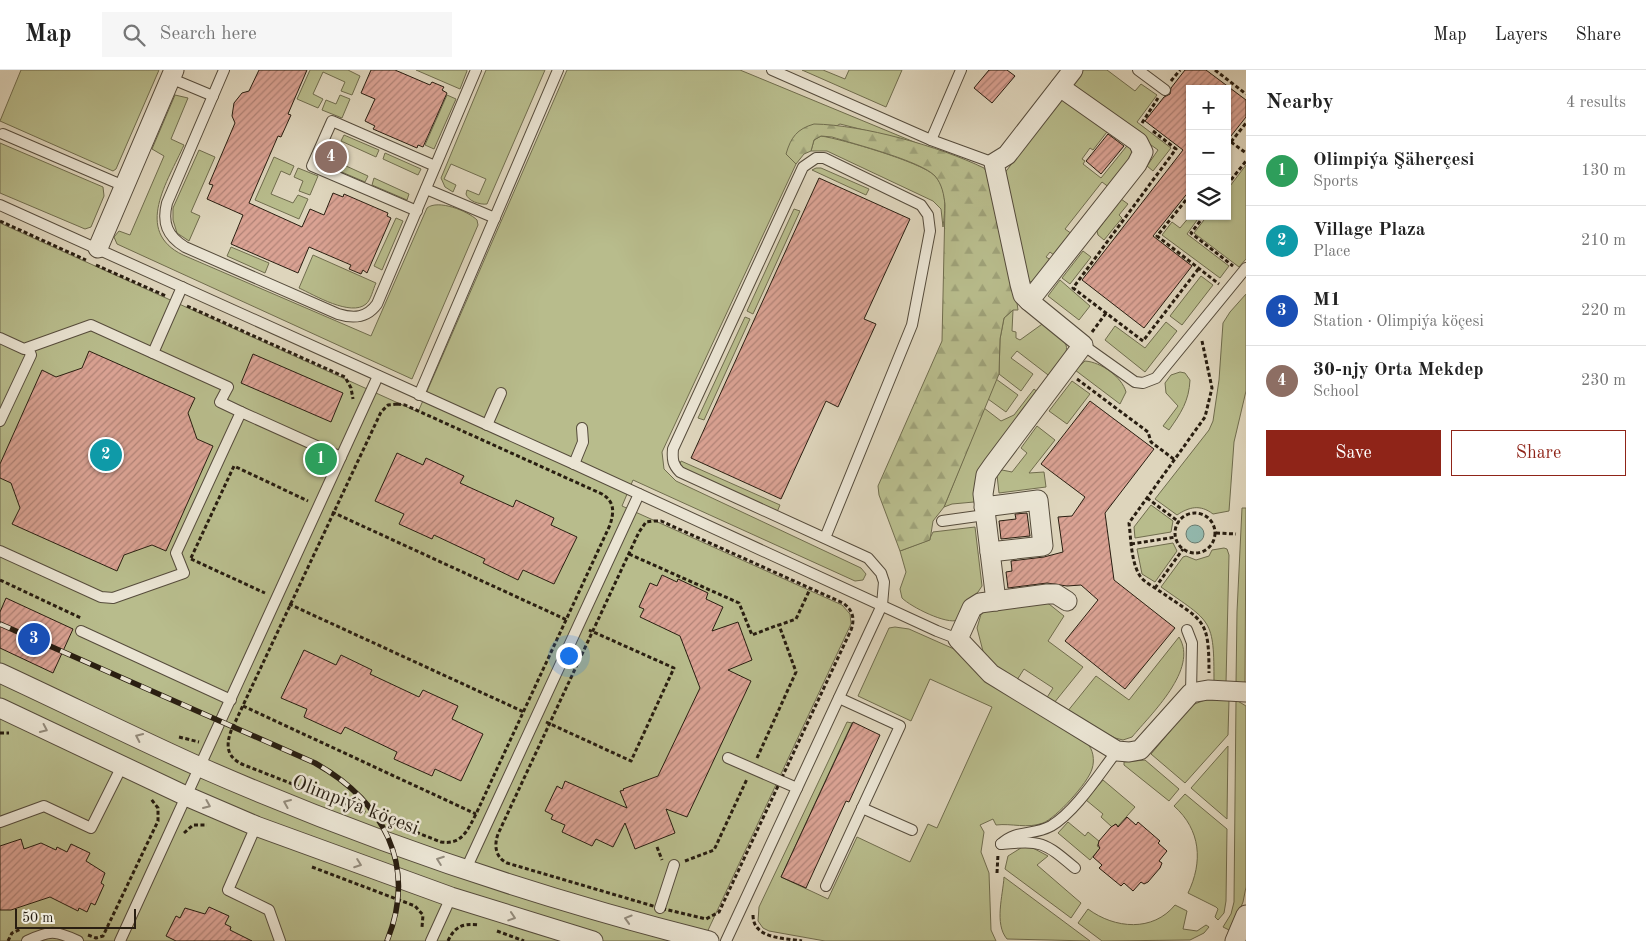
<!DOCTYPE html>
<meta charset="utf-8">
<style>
:root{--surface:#fff;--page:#f6f6f6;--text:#222;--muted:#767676;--line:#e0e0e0;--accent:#8f2418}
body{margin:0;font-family:"Old Standard TT",serif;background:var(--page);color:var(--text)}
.controls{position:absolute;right:15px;top:15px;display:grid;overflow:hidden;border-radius:0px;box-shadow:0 1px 4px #0004}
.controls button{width:45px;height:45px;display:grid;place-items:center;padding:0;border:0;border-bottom:1px solid var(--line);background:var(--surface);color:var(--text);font:25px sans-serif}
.scale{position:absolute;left:15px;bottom:12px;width:121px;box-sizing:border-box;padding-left:5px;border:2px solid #291e11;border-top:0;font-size:14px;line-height:18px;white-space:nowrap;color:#291e11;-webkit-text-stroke:4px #eae4d3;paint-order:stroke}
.you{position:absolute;left:568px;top:585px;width:18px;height:18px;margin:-12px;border:4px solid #fff;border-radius:50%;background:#1a73e8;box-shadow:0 0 0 8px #1a73e833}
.badge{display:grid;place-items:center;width:32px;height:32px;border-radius:50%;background:var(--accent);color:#fff;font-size:16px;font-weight:700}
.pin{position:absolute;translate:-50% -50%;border:2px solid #fff;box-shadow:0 1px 5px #0006}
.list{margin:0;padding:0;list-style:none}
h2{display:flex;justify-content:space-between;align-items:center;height:65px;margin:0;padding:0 20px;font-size:21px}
h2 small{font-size:16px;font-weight:400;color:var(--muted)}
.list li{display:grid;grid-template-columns:32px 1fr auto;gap:15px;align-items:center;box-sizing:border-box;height:70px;padding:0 20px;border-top:1px solid var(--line)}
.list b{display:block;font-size:19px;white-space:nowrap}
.list p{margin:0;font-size:16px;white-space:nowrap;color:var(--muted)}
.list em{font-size:16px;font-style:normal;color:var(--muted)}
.actions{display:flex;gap:10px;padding:15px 20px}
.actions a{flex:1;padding:11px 0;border:1px solid var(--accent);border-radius:0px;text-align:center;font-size:18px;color:var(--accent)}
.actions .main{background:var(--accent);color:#fff}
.icon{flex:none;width:28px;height:28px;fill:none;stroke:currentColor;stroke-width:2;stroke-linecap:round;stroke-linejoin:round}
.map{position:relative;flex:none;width:1246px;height:871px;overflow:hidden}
header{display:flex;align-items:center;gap:30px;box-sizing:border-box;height:70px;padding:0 25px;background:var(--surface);border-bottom:1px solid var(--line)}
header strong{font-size:24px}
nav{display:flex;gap:28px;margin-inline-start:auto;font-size:18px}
.search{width:350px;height:45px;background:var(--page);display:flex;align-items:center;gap:12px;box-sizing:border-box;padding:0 18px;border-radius:0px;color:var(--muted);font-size:19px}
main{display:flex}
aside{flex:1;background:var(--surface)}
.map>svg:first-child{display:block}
.green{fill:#b8bc8c;stroke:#706d4e}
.forest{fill:url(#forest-firs);stroke:#706d4e}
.water{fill:#93b9ae;stroke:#697b6f}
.building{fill:url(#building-hatch);stroke:#291e11}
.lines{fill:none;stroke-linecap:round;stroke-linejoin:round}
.service-casing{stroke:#564c3c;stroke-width:12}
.minor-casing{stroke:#564c3c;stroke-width:21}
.path{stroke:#291e11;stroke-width:3;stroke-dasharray:4 2.5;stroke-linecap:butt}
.service{stroke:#eae4d3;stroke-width:10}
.minor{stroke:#eae4d3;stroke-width:19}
.rail-casing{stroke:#291e11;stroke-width:5.5}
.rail{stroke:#eae4d3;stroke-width:4;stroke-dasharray:11;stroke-linecap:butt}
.oneway{stroke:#938b7c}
.labels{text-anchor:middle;stroke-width:5;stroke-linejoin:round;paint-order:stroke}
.street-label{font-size:20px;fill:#291e11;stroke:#eae4d3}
</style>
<header>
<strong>Map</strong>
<div class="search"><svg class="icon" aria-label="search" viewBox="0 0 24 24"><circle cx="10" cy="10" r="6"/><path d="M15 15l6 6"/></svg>Search here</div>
<nav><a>Map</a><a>Layers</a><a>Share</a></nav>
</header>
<main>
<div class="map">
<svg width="1246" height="871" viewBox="0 0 1246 871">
<defs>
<pattern id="forest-firs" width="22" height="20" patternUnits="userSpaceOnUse" patternTransform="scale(1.25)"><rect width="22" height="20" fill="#b8bc8c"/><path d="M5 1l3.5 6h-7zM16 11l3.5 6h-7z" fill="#9ea178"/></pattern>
<pattern id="building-hatch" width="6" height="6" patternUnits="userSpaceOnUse" patternTransform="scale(1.25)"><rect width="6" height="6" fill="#daa293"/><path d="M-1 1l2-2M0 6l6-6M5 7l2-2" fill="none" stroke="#b18377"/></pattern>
</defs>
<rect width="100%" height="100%" fill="#ded5bc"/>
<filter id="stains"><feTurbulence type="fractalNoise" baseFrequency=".004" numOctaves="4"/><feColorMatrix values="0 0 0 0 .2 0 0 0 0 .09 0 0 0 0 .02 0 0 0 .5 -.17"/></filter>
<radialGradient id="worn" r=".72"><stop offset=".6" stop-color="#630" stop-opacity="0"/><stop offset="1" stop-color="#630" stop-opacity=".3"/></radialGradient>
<!-- green -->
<g class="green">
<polygon points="21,0 159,0 116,99 113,101 0,51"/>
<polygon points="310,0 348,0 360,6 352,25 341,21 345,12 323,2 313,24 323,29 318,38 297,29"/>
<polygon points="416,0 467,0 467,1 460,19"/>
<path d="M 486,0 L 545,0 L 487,134 C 480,135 468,131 466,124 L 467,120 L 479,125 L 486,109 L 451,94 L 444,109 L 456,115 L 453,122 L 445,117 L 441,108 Z"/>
<polygon points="567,0 740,0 919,74 840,54 786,84 796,94 662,382 664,399 676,411 861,498 866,504 863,510 855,511 633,410 622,436 842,535 850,544 851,554 703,871 0,871 0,153 418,342"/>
<polygon points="802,0 823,0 845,9 849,0 902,0 886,37"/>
<polygon points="1082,0 1107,0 1135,21 1141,14 1157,25 1137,52 1171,78 1153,101 1147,96 1158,80 1073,19 1073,12"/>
<path d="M 175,25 L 188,28 L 171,69 L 184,75 C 168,111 133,161 183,185 L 371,266 L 427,138 C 438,129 468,141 477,150 L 478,155 L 412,309 L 117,174 L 114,167 L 119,161 L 130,165 L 164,86 L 152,79 Z"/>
<polygon points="340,25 350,29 342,48 322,40 326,30 336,34"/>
<polygon points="447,25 456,29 434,79 425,75"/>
<polygon points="1061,28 1110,58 1093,80 1090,78 1082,89 1085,91 1083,94 1101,108 1130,72 1137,81 1110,118 1102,112 1065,159 1072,164 1055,186 1050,182 1046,187 1051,190 1034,211 1029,212 1004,104"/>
<polygon points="344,65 379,80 376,87 341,71"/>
<path d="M 821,66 C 842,69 920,92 934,105 C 948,118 945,141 943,157 L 941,139 L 933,131 L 827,81 L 811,81 L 814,70 Z"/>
<polygon points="0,73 103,117 104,126 91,157 85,159 0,123"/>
<polygon points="199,80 215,87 191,142 200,146 189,171 177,163 173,150 173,138"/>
<polygon points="385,83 421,99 418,105 383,89"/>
<polygon points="274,87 294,96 290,105 281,101 271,124 293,133 298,125 308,129 299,149 255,130"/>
<polygon points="333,90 368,106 365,112 330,97"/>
<polygon points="1246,95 1246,189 1239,197 1194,163 1207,146 1227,146 1227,120"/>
<polygon points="298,98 318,106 310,125 299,121 303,111 294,107"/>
<polygon points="816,98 821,98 869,119 866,125 812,100"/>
<polygon points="374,108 409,124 407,130 372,115"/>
<polygon points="1121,129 1128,134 1119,145 1122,148 1104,170 1098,165 1097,161"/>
<polygon points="794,139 800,141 753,244 747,241"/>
<polygon points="1190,146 1200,146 1187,164 1229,196 1220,208 1162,165 1172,152 1180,158"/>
<polygon points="396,148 403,151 382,200 374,196"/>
<polygon points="231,177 269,193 265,203 227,186"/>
<polygon points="1083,181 1091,187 1070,214 1062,208"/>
<path d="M 313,185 L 376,213 C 373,219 371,230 366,234 C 351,247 314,225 299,218 Z"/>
<polygon points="1201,206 1213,215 1182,255 1170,246"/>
<polygon points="1060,210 1090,236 1079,250 1048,226"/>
<path d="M 1246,224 L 1246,321 L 1234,372 L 1229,441 L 1213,444 C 1200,434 1189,437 1177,445 L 1155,429 L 1209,360 L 1213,351 L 1219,310 L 1223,253 L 1230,242 Z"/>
<path d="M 1013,240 L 1012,261 L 1016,262 L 1016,268 L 1020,270 L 1045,252 C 1074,279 1071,274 1052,308 L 1017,281 L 1011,288 L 1033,304 L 1021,321 L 999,304 L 1000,269 L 1004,248 Z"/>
<polygon points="745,247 750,249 704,350 698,348"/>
<polygon points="1166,252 1177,261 1145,302 1105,270 1115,256 1145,278"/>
<path d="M 1085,291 C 1101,292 1122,307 1126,322 L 1120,334 L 1075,300 Z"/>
<path d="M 1180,302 L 1185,303 L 1190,310 C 1189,331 1181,343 1169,360 L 1163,356 L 1178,336 L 1166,323 L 1165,313 L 1171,305 Z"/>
<polygon points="996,309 1018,325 1006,342 988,329"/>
<polygon points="1072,311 1090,324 1067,354 1049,341"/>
<polygon points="1034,319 1040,324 974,432 952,434 944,437 984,338 1001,351 1014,345"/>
<polygon points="1037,356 1055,370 1029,403 1044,402 1046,417 999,423 997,405 1002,400 1012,402 1027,383 1021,378"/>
<polygon points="681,391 780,435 777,442 686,400 680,394"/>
<polygon points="1151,435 1173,451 1171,462 1135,468 1134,457"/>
<polygon points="1242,438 1246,438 1246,445 1245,614 1236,614 1237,542"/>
<path d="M 975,457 L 982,516 L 978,522 L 968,530 L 958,550 C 947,555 911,537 902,528 L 900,519 L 906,502 L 900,481 L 929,470 L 933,462 Z"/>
<polygon points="1173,473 1177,481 1155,512 1142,504 1137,479"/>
<path d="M 1224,478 L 1227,479 L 1229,485 L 1226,613 L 1214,613 C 1214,548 1212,553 1161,517 L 1183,487 L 1186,486 L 1196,490 L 1209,486 L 1212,480 Z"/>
<polygon points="1043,532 1049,534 1064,546 1048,571 1083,597 1054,633 1046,629 1053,618 1024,599 1017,610 985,589 977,558 982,541"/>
<path d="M 895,557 L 909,559 L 954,579 L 980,606 L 1087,673 C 1093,679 1095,690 1092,699 C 1088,713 1056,748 1043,753 C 1027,759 1012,753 996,755 L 993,749 L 980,755 L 984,762 L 981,782 L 989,803 L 991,860 L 996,871 L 825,871 L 769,861 L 763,858 L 758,851 L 759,837 L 847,652 L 852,653 L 781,807 L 828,829 L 857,767 L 910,792 L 928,754 L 937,758 L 992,637 L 930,609 L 911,651 L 858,626 L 889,558 Z"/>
<path d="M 1179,567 C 1199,599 1151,644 1132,667 L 1123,670 L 1115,668 L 1067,642 L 1096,606 L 1129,630 Z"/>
<polygon points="1205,630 1229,630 1228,665 1185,713 1151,684 1192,635"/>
<polygon points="1236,630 1246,636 1246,817 1243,832 1231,861 1223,857 1231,844 1234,832"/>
<polygon points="1228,676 1227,749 1191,718"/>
<polygon points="1145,690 1179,719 1169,731 1124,695 1124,692"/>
<polygon points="1103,710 1135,737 1118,756 1115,754 1112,757 1101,747 1103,744 1086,730"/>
<path d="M 1185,724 L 1227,759 L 1226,831 L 1224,843 L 1218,850 L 1215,847 L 1218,839 L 1216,837 L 1188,823 C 1203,792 1201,760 1174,736 Z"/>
<polygon points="1068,752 1085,766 1088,762 1100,772 1097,776 1100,778 1090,790 1058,763"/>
<polygon points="1024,776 1031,777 1048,786 1037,795 1081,833 1071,848 1005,799 1008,786"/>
<path d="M 1004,807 L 1090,871 L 1007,869 C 994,854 1003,825 1004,807 Z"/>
<path d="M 1175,835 L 1187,841 L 1183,859 L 1197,861 L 1206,855 L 1209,857 L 1204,863 L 1190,870 L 1102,871 L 1078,853 L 1088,839 C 1115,859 1153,862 1175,835 Z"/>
</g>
<!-- forest -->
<path class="forest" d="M 814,54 C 864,55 938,76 984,98 L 987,103 L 1017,233 L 1018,240 L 1013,240 L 1004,248 L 1000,269 L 999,304 L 944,437 L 933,451 L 930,470 L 900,481 L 879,425 L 878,416 L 942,271 L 945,135 C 944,125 942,114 935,106 C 921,91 854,74 832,67 L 821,66 L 814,70 L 811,81 L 804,84 L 796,94 L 786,84 C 791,67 797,59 814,54 Z"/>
<!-- water -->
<circle class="water" cx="1195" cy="464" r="9"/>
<!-- building -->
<g class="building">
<polygon points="259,0 307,0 288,44 291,45 281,67 278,66 249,133 302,157 310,139 324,145 333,123 343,127 344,124 388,143 387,146 391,148 367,203 363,200 361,204 349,199 351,195 309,177 298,203 231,174 243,145 207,129 213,115 209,114 235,53 232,46 234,33 242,23 249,21"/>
<polygon points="371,0 395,0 430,15 432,12 444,17 442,20 447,23 423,77 418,75 417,78 373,59 375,56 365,51 375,29 361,23"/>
<polygon points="989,0 1007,0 1015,6 992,33 974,18"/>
<polygon points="1185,0 1206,0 1246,30 1246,47 1227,71 1227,19 1190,19 1190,120 1153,166 1192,196 1144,258 1082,210 1183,80 1145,51 1164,27 1170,24 1171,18"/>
<polygon points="1108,64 1124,76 1101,104 1086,91"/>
<polygon points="819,108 910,149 864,249 876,254 838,337 826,331 781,429 691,388"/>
<polygon points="89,281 195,328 188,343 197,369 213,376 166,481 152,475 124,485 117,501 12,454 20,438 11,413 0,408 0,394 42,300 56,307 82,298"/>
<polygon points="253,284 343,323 331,352 241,313"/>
<polygon points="1090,331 1154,379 1105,443 1114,510 1175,558 1125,619 1065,571 1098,530 1081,515 1067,516 1047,513 1008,518 1006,502 1012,501 1011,491 1044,487 1063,482 1058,447 1072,446 1085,427 1041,394"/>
<polygon points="397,383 423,395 426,388 464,406 460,413 513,437 516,430 554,448 551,455 577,467 554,514 523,500 518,510 483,493 485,489 434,465 432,469 399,454 404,444 375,431"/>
<polygon points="1027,443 1030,466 1001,469 999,451 1016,449 1015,444"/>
<polygon points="662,505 677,512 678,509 708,523 706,529 723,537 712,561 738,552 752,590 728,600 751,611 687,747 666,739 675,763 635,779 625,753 613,777 596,769 592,776 562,762 565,755 551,749 553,745 545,741 557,716 562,719 565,711 627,738 620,721 624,720 623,719 658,706 700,618 680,566 640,547 644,539 639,537 650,513 657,516"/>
<polygon points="6,528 73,559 53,603 0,578 0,542"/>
<polygon points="304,580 336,595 341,585 372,600 370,604 419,627 423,620 458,636 452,649 483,664 461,711 435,699 432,706 394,689 397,682 345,657 341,664 304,647 307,639 281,628"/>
<polygon points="853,652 880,665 849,732 846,731 806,818 781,807"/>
<polygon points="1127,747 1136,755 1138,752 1160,771 1158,773 1167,781 1159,791 1162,793 1160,798 1148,812 1144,814 1141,812 1133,821 1124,813 1121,816 1099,798 1102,795 1093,787 1100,778 1098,775 1099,771 1111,757 1116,754 1118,757"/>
<polygon points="21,769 24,779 41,773 56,780 57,777 67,782 71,774 90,783 86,791 105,803 101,813 104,815 95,835 91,833 87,842 79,838 78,841 50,827 11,840 0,840 0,776"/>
<polygon points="209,837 229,846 225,854 231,857 230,860 252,871 176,871 166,866 176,846 180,848 185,838 205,844"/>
</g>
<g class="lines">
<!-- service casing -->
<g class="service-casing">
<g id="service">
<path d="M 224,0 L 167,133 C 162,153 167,166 185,177 L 338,244 C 354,249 367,248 377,234 L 476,0"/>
<polyline points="772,0 931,70 994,93"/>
<polyline points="1138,0 1165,20"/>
<polyline points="170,8 213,26"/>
<polyline points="3,64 124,116"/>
<polyline points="931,70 961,0"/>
<polyline points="426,119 495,148"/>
<polyline points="0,135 574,394 937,561 958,569"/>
<polyline points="417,141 312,96 332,51 435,96"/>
<polyline points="0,268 24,279 91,255 228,317 220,332 241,342"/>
<polyline points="1083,275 1135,312 1143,313 1156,308 1246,198"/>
<polyline points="153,283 182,217"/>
<polyline points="419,325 558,0"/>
<polyline points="0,351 31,285 28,278"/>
<polyline points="487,355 501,323"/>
<polyline points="574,394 583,372 582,358"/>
<polyline points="942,451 985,445"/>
<polyline points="0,481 101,527 113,528 184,503 176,483 241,342 341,387"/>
<polyline points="1187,560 1192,573 1191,623"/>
<polyline points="81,561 231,630"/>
<polyline points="728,688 797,718"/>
<polyline points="862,738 912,760"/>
<polyline points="0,752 44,736 91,758 122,696"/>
<polyline points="256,756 228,820 269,840 280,871"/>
<path d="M 1001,774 C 1017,759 1033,766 1051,756 C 1076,741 1099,704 1117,681"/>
<path d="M 1001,774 C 1042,770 1044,772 1075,798"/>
<polyline points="466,799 639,424"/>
<polyline points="826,816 900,656 839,628"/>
<polyline points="660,838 674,795"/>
<path d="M 27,871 C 51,860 54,860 78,871"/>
<polyline points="120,871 378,306"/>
<polyline points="431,871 451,827"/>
<path d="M 726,871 L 882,535 L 884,512 L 881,503 L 868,488 L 680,402 C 673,395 672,390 673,379 L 803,97 L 816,88 L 824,88 L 921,135 L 928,145 L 930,161 L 912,255 L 825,468"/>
</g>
</g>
<!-- minor casing -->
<g class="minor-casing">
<g id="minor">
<polyline points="98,178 174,0"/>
<polyline points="1029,231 1023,225 1020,214 994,93 1007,85 1073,0"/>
<polyline points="984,437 1038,430 1043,476 990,482"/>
<polyline points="996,531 983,424 986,405 993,395 1083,275 1029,231 1137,94 1143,82 1138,72 1060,17"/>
<polyline points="1067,531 1056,524 1047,524 980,533 972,538 958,569 991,604 1117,681 1129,682 1140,680 1191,623 1208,620 1246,622"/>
<path d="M 0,603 C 67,634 133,667 200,697 C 364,769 535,827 709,871"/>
<polyline points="0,638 186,726 256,756 451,827 593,871"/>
<polyline points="1235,871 1246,845"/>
</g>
</g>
<!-- path -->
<g class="path">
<polyline points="1215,0 1246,24"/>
<polyline points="1171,11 1180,0"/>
<polyline points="1142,53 1158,28"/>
<polyline points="1153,61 1176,79 1073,218 1143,271 1199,198"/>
<polyline points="1231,72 1246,83"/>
<polyline points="1227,77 1246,53"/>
<polyline points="1227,115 1246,91"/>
<polyline points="1190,125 1157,166 1219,214"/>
<polyline points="1204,146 1191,163 1233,196"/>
<polyline points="0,151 86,190"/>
<polyline points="96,195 166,226"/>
<polyline points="187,236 345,307 351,318 353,329"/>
<polyline points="1092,262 1106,243"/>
<path d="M 1202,271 L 1212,318 L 1205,347 L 1129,453 C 1131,469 1131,492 1140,506 C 1144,512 1154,517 1161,522 C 1204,552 1209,548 1209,603"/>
<polyline points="1077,309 1148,362 1151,372 1175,390"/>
<path d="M 397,334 L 405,335 L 602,424 C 615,432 614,442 610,455 L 476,744 C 467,761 462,775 441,772 L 244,695 C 228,688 225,678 231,661 L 381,342 L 388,335 Z"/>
<polyline points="1147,428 1179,452"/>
<polyline points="332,442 567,550"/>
<circle cx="1195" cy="463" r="20"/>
<path d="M 654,451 L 661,451 L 843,533 C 853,540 855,549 851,560 L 719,842 L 706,849 L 660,838 L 507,793 C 495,787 494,775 498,764 L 639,462 L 646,452 Z"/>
<polyline points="1216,463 1236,464"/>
<polyline points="1131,474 1176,467"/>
<polyline points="629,484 739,533 752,565 778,555"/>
<polyline points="191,488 234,396 308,431"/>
<polyline points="191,489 265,523"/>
<polyline points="0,510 81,548"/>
<polyline points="1155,518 1183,479"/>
<polyline points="289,534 524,642"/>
<polyline points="243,636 476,744"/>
<polyline points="546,652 631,691 674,598 589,560"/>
<polyline points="0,663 9,663"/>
<polyline points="179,667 199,672"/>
<polyline points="757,688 796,602 779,555 796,549 810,519"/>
<polyline points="184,763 193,755 207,755"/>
<polyline points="657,777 662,790"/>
<polyline points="685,791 714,780 747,709"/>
<polyline points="312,797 415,836 423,845 422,857"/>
<polyline points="997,803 998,784"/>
<path d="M 753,845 C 753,869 784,868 802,871"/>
<polyline points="497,861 524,871"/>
<polyline points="88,865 96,868 103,866 158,751 158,738 151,729"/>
<polyline points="8,871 12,863 21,859"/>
<path d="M 448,871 C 455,856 463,853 479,855"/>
</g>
<!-- service -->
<use href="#service" class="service"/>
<!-- minor -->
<use href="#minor" class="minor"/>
<!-- rail casing -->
<g class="rail-casing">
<path id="rail" d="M 0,554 L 315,693 C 383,731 418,795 387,871"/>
</g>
<!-- rail -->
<use href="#rail" class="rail"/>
</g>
<!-- one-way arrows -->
<defs><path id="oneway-chevron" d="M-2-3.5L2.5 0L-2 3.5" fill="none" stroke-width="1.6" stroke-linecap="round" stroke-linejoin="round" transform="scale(1.25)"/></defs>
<g class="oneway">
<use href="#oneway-chevron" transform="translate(44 659) rotate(25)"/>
<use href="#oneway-chevron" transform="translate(139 667) rotate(-155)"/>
<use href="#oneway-chevron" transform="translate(287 733) rotate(-157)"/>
<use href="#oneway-chevron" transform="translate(207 735) rotate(23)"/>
<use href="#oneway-chevron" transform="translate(440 790) rotate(-160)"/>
<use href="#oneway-chevron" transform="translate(358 794) rotate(20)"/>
<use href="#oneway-chevron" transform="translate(512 847) rotate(18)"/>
<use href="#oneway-chevron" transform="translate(628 849) rotate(-163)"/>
</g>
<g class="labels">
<!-- street labels -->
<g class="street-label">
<text transform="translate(356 734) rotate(21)" y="7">Olimpiýa köçesi</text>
</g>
</g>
<rect width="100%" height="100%" filter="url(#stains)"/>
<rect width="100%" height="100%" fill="url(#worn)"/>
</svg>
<div class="controls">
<button>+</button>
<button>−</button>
<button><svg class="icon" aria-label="layers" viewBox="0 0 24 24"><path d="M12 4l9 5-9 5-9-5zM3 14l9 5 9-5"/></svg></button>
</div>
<div class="scale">50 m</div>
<div class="you"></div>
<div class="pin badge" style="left:321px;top:389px;background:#2e9e5b">1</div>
<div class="pin badge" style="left:106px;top:385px;background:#0f9aa8">2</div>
<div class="pin badge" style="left:34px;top:569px;background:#1a4fb4">3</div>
<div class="pin badge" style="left:331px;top:87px;background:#8d6e63">4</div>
</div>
<aside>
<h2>Nearby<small>4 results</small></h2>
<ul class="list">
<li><span class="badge" style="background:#2e9e5b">1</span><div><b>Olimpiýa Şäherçesi</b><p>Sports</p></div><em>130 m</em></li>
<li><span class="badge" style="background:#0f9aa8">2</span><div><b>Village Plaza</b><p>Place</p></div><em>210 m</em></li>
<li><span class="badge" style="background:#1a4fb4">3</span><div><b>M1</b><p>Station · Olimpiýa köçesi</p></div><em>220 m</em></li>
<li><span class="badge" style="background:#8d6e63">4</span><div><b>30-njy Orta Mekdep</b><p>School</p></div><em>230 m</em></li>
</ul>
<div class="actions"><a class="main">Save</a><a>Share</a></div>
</aside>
</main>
